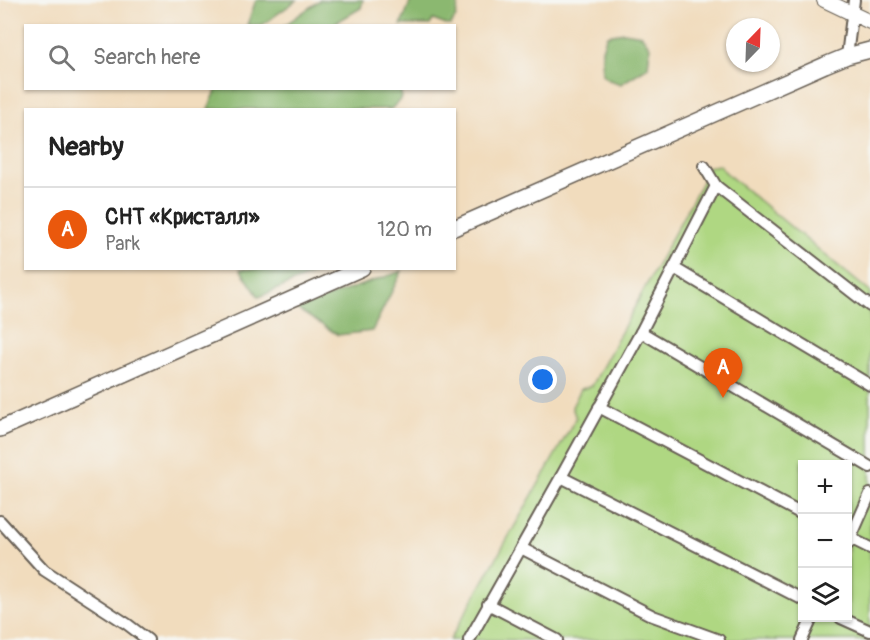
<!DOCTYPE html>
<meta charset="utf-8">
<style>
:root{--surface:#fff;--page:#f6f6f6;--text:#222;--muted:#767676;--line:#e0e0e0;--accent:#ea580c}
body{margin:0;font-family:Pangolin,sans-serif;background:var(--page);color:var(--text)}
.controls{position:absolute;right:18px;bottom:18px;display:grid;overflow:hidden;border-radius:0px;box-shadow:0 2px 4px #0004}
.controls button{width:54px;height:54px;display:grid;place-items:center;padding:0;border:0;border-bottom:2px solid var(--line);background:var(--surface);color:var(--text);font:30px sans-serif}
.compass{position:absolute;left:726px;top:18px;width:54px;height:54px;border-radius:50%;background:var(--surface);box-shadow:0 2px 4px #0004;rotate:23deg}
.you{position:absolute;left:543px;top:380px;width:21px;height:21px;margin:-15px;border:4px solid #fff;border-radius:50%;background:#1a73e8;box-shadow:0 0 0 9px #1a73e833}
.badge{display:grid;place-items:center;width:39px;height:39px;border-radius:50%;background:var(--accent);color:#fff;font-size:20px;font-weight:700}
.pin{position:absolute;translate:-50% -50px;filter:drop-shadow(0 2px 3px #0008)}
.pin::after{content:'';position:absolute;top:32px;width:21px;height:18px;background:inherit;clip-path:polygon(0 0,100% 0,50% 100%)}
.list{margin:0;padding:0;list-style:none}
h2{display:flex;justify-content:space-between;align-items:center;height:78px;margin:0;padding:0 24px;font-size:26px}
h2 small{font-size:20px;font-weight:400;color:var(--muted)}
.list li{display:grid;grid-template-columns:39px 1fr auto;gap:18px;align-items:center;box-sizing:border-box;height:84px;padding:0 24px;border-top:2px solid var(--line)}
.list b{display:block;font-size:22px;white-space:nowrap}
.list p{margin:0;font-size:20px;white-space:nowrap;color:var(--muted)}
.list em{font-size:20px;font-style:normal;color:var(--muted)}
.icon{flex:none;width:33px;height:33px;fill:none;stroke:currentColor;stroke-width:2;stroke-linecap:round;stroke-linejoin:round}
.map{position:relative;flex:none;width:870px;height:640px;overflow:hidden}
.search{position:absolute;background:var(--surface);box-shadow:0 2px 4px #0004;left:24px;top:24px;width:432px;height:66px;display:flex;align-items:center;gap:15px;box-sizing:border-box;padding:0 21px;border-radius:0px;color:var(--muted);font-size:22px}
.panel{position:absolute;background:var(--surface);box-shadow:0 2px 4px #0004;left:24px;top:108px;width:432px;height:162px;border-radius:0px}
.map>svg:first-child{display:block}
.green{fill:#afd782;stroke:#667a4f;stroke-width:1.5;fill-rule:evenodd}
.forest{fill:#8bb870;stroke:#546a46;stroke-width:1.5}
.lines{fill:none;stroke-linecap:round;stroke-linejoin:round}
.minor-casing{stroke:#675f54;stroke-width:14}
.tertiary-casing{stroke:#675f54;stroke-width:16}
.secondary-casing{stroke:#675f54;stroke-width:18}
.minor{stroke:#fff;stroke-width:10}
.tertiary{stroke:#fff;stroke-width:14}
.secondary{stroke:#fff;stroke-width:15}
</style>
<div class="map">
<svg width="870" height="640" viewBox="0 0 870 640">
<rect width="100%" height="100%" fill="#f6f6f2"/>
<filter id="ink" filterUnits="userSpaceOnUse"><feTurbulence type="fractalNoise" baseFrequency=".0167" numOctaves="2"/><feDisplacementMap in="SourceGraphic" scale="12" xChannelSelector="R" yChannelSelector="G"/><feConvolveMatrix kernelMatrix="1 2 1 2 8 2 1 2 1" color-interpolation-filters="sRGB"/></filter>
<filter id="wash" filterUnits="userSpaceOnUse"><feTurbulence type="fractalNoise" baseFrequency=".008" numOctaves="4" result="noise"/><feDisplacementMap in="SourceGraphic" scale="24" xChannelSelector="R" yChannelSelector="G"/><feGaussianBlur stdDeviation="1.35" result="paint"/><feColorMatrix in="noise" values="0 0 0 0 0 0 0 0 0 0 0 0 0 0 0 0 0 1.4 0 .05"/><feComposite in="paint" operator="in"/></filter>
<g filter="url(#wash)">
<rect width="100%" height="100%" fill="#f1dcbd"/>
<!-- green -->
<path class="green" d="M 719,165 L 727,174 L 870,292 L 870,640 L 450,640 L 576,418 L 572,407 L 581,389 L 592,386 L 702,182 L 707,167 ZM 802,464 L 848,464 L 848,618 L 802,618 Z"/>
<!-- forest -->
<g class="forest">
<polygon points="256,0 297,0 262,25 247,25"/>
<polygon points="320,0 363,0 361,8 332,25 285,25"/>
<polygon points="411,0 459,0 456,17 451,25 446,25 433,20 430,25 401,25"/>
<polygon points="624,32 642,35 650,47 648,67 621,84 609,80 602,75 602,49 607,35"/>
<polygon points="400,88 402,98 391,109 208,109 217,89"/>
<polygon points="240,269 324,269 259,297"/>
<polygon points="402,271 372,331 338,335 295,308"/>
</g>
</g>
<g filter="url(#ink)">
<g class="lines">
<!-- minor casing -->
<g class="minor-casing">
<g id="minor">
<polyline points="847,56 854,0"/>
<polyline points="704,166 716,186 870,306"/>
<polyline points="674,268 870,385"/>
<polyline points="641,332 870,467"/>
<polyline points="599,407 802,514"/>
<polyline points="561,477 802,599"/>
<polyline points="0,521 44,570 127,624 148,640"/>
<polyline points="848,537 870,548"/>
<polyline points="848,544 870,494"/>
<polyline points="521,548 653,616 719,640"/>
<polyline points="488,604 557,640"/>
<polyline points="841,618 870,631"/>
<polyline points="469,640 561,477 641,332 716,186"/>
<polyline points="802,640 812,618"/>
</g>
</g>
<!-- tertiary casing -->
<g class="tertiary-casing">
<polyline id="tertiary" points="824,0 870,22"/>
</g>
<!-- secondary casing -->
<g class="secondary-casing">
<g id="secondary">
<polyline points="454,228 825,65 847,56 870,50"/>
<polyline points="0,429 362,268"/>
</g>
</g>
<!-- minor -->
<use href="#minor" class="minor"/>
<!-- tertiary -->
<use href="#tertiary" class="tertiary"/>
<!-- secondary -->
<use href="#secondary" class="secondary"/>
</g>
</g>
</svg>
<div class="controls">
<button>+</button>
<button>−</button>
<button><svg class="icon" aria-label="layers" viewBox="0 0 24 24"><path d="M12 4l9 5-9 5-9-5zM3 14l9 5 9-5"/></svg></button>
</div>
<svg class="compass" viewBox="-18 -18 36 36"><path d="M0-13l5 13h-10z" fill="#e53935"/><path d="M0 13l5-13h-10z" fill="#767676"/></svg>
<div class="you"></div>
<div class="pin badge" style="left:723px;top:398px">A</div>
<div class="search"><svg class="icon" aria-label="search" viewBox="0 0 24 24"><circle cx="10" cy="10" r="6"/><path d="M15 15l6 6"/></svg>Search here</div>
<section class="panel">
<h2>Nearby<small></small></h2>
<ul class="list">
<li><span class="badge">A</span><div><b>СНТ «Кристалл»</b><p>Park</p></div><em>120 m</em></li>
</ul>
</section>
</div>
